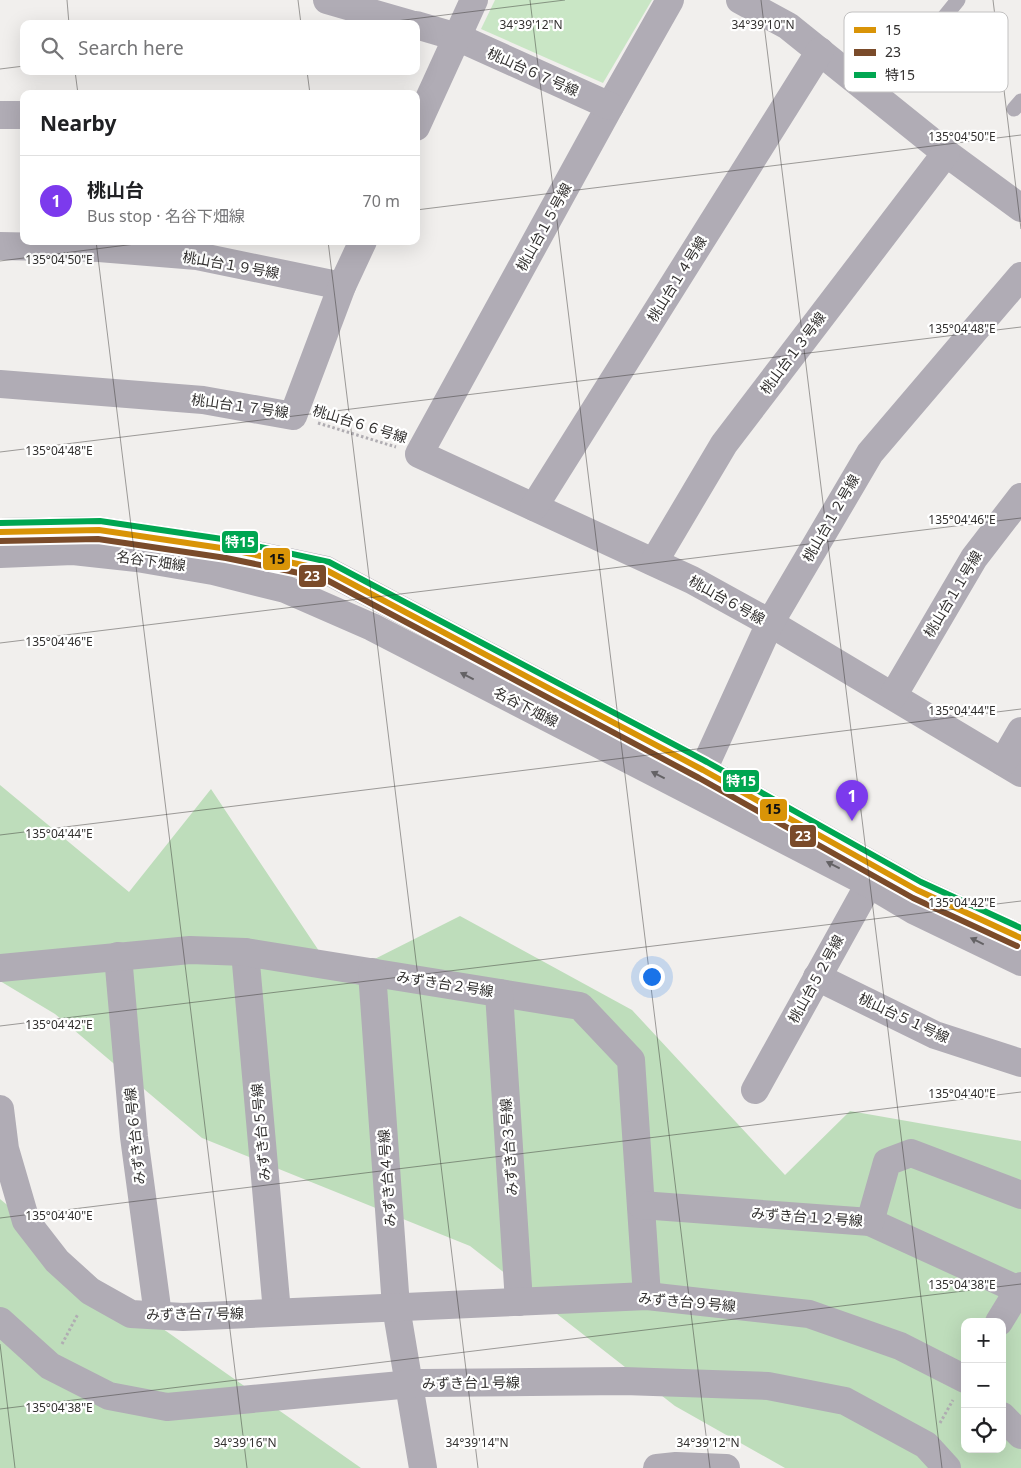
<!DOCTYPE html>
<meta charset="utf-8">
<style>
:root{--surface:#fff;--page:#f2f2f2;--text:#202124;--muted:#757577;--line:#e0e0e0;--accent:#7c3aed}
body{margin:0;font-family:"Noto Sans","Noto Sans JP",sans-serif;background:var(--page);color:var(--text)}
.controls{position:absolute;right:15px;bottom:15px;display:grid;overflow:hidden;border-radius:10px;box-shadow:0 5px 20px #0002}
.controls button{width:45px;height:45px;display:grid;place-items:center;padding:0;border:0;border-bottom:1px solid var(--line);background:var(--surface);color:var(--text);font:25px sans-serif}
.you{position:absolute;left:651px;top:976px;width:18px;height:18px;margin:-12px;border:4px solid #fff;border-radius:50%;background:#1a73e8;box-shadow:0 0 0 8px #1a73e833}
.badge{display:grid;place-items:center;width:32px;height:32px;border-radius:50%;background:var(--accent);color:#fff;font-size:16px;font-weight:700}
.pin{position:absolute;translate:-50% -41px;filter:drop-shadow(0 1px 2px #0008)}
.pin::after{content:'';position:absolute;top:26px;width:18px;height:15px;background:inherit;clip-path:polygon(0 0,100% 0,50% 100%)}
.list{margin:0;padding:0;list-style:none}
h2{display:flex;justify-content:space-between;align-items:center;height:65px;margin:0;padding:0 20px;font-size:21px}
h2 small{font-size:16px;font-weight:400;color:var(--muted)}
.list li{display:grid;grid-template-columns:32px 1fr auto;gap:15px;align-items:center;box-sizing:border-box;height:90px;padding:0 20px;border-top:1px solid var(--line)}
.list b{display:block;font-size:19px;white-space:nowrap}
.list p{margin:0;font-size:16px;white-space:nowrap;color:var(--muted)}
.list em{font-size:16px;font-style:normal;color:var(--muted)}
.icon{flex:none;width:28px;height:28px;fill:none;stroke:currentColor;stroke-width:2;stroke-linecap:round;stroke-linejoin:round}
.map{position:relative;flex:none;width:1021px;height:1468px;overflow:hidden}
.search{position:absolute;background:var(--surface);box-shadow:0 5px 20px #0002;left:20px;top:20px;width:400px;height:55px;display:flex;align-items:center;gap:12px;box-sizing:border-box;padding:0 18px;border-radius:10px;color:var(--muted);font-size:19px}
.panel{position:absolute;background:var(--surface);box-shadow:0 5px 20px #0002;left:20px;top:90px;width:400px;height:155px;border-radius:10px}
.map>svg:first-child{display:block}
.green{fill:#c9e6c5}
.forest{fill:#beddbb;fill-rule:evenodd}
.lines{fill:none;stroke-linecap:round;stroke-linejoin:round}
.path{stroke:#b0adb2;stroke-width:3;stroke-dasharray:2.5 2.5;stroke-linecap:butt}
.service{stroke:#b0acb5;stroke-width:15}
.minor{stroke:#b0acb5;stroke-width:28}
.tertiary{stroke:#b0acb5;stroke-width:28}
.bus-1-casing{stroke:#fff;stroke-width:10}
.bus-2-casing{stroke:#fff;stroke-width:10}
.bus-3-casing{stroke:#fff;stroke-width:10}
.bus-1{stroke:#d99407;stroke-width:6}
.bus-2{stroke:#7a4b2a;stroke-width:6}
.bus-3{stroke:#00a651;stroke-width:6}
.oneway{fill:#646265}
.ticks{fill:none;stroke:#32302f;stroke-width:1;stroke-opacity:0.45}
.labels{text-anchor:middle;stroke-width:4.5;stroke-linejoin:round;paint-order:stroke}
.street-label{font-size:14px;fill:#32302f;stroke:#fff}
.key{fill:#fff;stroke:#c2c1c1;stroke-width:1}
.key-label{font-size:14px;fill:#32302f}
.ticks-label{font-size:12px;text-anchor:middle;fill:#32302f;stroke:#fff;stroke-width:4.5;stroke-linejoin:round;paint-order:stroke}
.line-badge{stroke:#fff;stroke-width:2}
.badge-label{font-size:14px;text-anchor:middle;font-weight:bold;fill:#fff}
.pale-badge-label{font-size:14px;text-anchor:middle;font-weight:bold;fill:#111}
</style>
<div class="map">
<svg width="1021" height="1468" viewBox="0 0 1021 1468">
<rect width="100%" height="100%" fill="#f1efed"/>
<!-- green -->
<polygon class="green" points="495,0 652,0 603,83 481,29"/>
<!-- forest -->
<g class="forest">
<path d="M 0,785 L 129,892 L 211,789 L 337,978 L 460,916 L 632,1010 L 785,1175 L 850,1111 L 1021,1141 L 1021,1468 L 785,1468 L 675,1406 L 470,1246 L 202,1138 L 55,1014 L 0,981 ZM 965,1322 L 1002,1322 L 1002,1449 L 965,1449 Z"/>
<polygon points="0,1199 129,1305 361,1468 0,1468"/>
</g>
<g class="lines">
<!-- path -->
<g class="path">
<polyline points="318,423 396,447"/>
<polyline points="62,1344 78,1314"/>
<polyline points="940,1423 953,1400"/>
</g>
<!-- service -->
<g class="service">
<polyline points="941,21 958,0"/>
<polyline points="1014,109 1021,101"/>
</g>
<!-- minor -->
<g class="minor">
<polyline points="327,0 410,24"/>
<polyline points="670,0 610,106 419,454 692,580 770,623 1021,773"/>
<polyline points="740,0 788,26 946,153 1021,208"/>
<polyline points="416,25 457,37 610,106"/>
<polyline points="0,115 24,115"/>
<polyline points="416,127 474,0"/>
<polyline points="0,246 99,248 197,256 342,286"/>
<polyline points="0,384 203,400 293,416 342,286 363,241"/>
<polyline points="534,507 820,51"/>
<polyline points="654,562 724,444 946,153"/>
<polyline points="893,696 974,558 1021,497"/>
<polyline points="1003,762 1021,731"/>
<polyline points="693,792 770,623 870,453 1021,276"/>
<polyline points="245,952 277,1312"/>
<polyline points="118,956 134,1137 158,1315"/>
<polyline points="0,968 190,950 245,952 580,1006 631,1060 647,1296"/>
<polyline points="372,972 396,1307 423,1468"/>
<polyline points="817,977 935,1035 1021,1063"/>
<polyline points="499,993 519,1302"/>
<polyline points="755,1090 878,868"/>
<polyline points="0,1109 5,1149 26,1221 57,1261 90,1291 131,1314 183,1317 647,1296 809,1314 900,1346 965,1379"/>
<polyline points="641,1205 870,1222 1021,1291"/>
<polyline points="870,1222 887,1162 911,1153 1021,1195"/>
<polyline points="0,1321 50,1366 109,1396 167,1407 422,1383 624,1381 768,1386 845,1401 926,1445 947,1468"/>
<polyline points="999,1322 1021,1286"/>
<polyline points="1002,1416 1021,1435"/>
<polyline points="657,1468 676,1466 726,1468"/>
</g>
<!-- tertiary -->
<g class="tertiary">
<polyline points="0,532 99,530 228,549 326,570 703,770 917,890 1021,938"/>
<polyline points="0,554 73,551 137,558 213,571 285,589 372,627 868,883 915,911 1021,962"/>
</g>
<!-- bus-1 casing -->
<g class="bus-1-casing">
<polyline id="bus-1" points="0,532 99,530 228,549 326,570 703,770 917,890 1021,938"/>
</g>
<!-- bus-2 casing -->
<g class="bus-2-casing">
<polyline id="bus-2" points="0,541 98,539 226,558 323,578 699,778 913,898 1017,946"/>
</g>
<!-- bus-3 casing -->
<g class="bus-3-casing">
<polyline id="bus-3" points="0,523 100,521 229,540 329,562 707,762 921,882 1021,928"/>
</g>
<!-- bus-1 -->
<use href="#bus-1" class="bus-1"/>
<!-- bus-2 -->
<use href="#bus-2" class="bus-2"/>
<!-- bus-3 -->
<use href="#bus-3" class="bus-3"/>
</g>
<!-- one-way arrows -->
<defs><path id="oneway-solid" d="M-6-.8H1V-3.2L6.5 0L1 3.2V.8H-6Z" transform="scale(1.25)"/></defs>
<g class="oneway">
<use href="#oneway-solid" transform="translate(467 676) rotate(-153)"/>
<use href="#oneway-solid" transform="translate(658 775) rotate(-153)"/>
<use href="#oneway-solid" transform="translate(833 865) rotate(-153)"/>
<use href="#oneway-solid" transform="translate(977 941) rotate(-154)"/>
</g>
<!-- ticks -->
<path class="ticks" d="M 67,0 L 69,24M 298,0 L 301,24M 530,0 L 710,1468M 761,0 L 942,1468M 993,0 L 1021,229M 372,24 L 565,0M 0,69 L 24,66M 75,71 L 78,94M 307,71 L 310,94M 416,210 L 1021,135M 96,241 L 247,1468M 328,241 L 478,1468M 0,261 L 159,241M 0,452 L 1021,327M 0,643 L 1021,518M 0,835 L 1021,709M 0,1026 L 1021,901M 0,1218 L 1021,1092M 0,1344 L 15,1468M 0,1409 L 1021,1284"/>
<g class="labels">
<!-- street labels -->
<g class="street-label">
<text transform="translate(533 72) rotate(24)" y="5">桃山台６７号線</text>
<text transform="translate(544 227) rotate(-61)" y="5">桃山台１５号線</text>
<text transform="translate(231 265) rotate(10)" y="5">桃山台１９号線</text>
<text transform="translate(677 279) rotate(-58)" y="5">桃山台１４号線</text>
<text transform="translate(793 353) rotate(-53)" y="5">桃山台１３号線</text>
<text transform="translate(240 406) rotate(8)" y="5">桃山台１７号線</text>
<text transform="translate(360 424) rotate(17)" y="5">桃山台６６号線</text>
<text transform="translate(831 518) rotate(-60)" y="5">桃山台１２号線</text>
<text transform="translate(151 561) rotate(8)" y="5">名谷下畑線</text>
<text transform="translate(953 594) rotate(-59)" y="5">桃山台１１号線</text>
<text transform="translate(727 600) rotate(29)" y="5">桃山台６号線</text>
<text transform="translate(526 707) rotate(27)" y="5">名谷下畑線</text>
<text transform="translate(816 979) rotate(-61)" y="5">桃山台５２号線</text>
<text transform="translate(445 984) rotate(9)" y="5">みずき台２号線</text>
<text transform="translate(904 1018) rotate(25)" y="5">桃山台５１号線</text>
<text transform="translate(261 1132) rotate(-95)" y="5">みずき台５号線</text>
<text transform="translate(135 1136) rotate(-96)" y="5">みずき台６号線</text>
<text transform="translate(509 1147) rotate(-94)" y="5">みずき台３号線</text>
<text transform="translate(387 1178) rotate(-94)" y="5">みずき台４号線</text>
<text transform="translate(807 1217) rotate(4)" y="5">みずき台１２号線</text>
<text transform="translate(687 1302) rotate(5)" y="5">みずき台９号線</text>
<text transform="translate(195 1314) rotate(-1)" y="5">みずき台７号線</text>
<text transform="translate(471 1383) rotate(-1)" y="5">みずき台１号線</text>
</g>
</g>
<!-- legend -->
<rect x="844" y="12" width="164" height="80" rx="8" class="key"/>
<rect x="854" y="27" width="22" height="6" fill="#d99407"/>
<rect x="854" y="49" width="22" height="7" fill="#7a4b2a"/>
<rect x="854" y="72" width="22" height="6" fill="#00a651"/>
<g class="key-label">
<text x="885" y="35">15</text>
<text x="885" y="57">23</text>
<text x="885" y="80">特15</text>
</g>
<g class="ticks-label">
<text x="531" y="29">34°39'12"N</text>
<text x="763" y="29">34°39'10"N</text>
<text x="962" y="141">135°04'50"E</text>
<text x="59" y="264">135°04'50"E</text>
<text x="962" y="333">135°04'48"E</text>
<text x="59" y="455">135°04'48"E</text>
<text x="962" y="524">135°04'46"E</text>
<text x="59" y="646">135°04'46"E</text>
<text x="962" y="715">135°04'44"E</text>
<text x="59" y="838">135°04'44"E</text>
<text x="962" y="907">135°04'42"E</text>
<text x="59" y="1029">135°04'42"E</text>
<text x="962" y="1098">135°04'40"E</text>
<text x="59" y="1220">135°04'40"E</text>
<text x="962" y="1289">135°04'38"E</text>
<text x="59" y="1412">135°04'38"E</text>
<text x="245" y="1447">34°39'16"N</text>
<text x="477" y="1447">34°39'14"N</text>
<text x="708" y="1447">34°39'12"N</text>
</g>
<g class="line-badge">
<rect x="221" y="530" width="38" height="24" rx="5" fill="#00a651"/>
<rect x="262" y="547" width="29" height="24" rx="5" fill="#d99407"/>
<rect x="298" y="564" width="29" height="24" rx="5" fill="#7a4b2a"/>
<rect x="722" y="769" width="38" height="24" rx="5" fill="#00a651"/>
<rect x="759" y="798" width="29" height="24" rx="5" fill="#d99407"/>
<rect x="789" y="824" width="28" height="24" rx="5" fill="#7a4b2a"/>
</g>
<g class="badge-label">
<text x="240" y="547">特15</text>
<text x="312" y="581">23</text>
<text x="741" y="786">特15</text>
<text x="803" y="841">23</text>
</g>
<g class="pale-badge-label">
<text x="277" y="564">15</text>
<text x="773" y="814">15</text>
</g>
</svg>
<div class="controls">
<button>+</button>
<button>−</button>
<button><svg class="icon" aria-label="locate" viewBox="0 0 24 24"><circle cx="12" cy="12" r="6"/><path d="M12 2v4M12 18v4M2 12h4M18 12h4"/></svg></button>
</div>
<div class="you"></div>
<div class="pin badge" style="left:852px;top:821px">1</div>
<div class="search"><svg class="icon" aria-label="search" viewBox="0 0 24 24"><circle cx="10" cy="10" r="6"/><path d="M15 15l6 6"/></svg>Search here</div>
<section class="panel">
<h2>Nearby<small></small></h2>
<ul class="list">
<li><span class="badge">1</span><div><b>桃山台</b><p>Bus stop · 名谷下畑線</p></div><em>70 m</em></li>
</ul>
</section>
</div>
